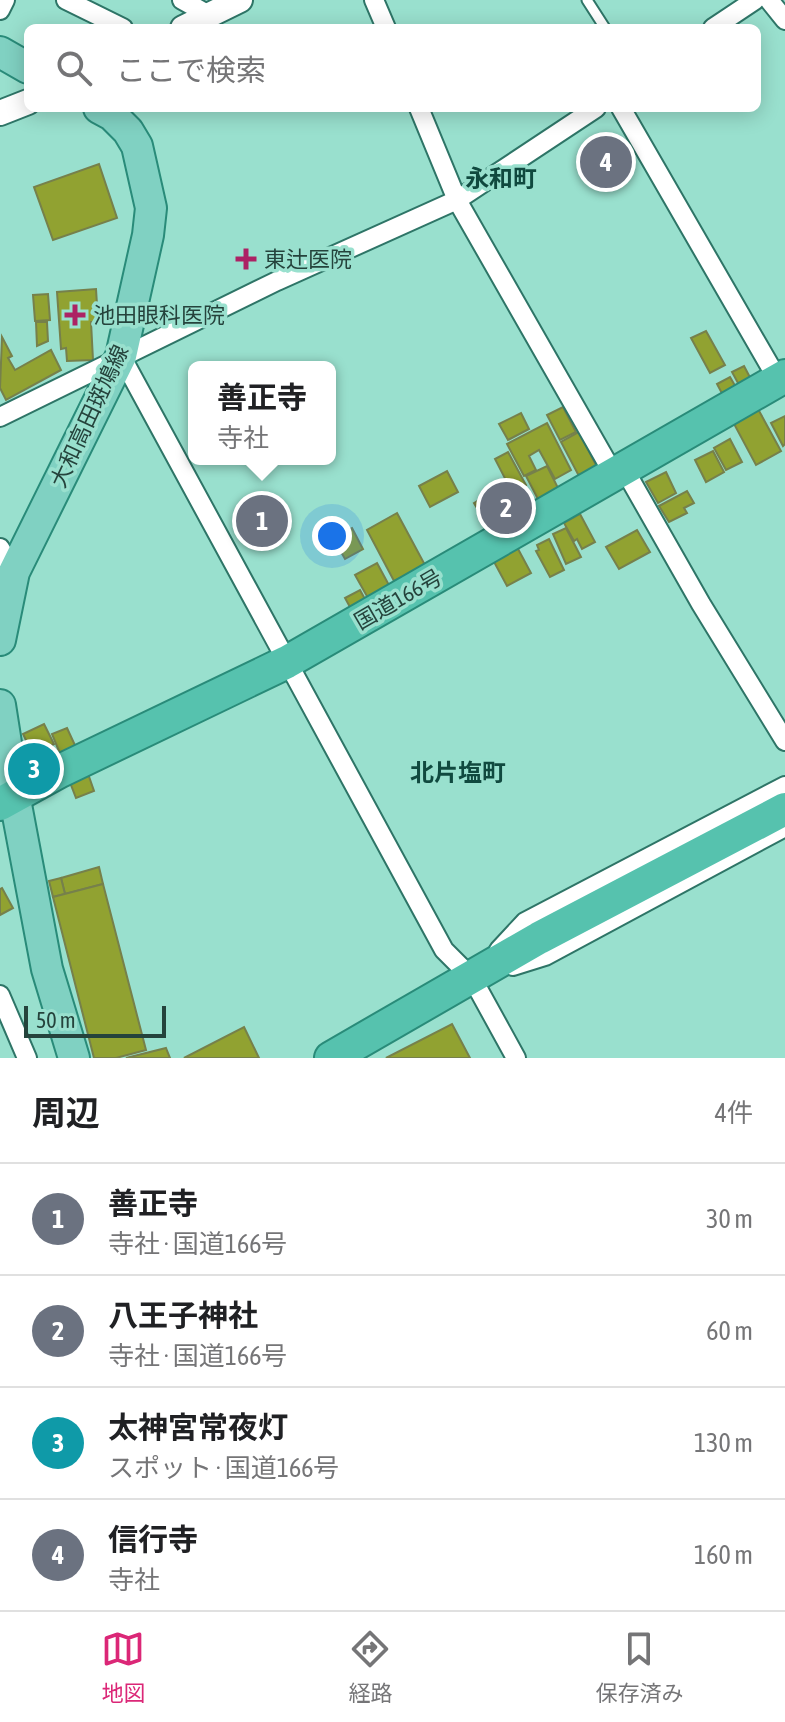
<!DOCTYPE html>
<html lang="ja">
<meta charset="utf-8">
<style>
:root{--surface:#fff;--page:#f2f2f2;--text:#202124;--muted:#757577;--line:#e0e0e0;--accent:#db2777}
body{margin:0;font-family:"Asap Condensed","Noto Sans JP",sans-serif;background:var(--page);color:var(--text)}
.scale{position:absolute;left:24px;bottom:20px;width:142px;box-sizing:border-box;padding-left:8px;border:4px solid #25433c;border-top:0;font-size:22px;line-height:28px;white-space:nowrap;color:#25433c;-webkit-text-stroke:6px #99e0ce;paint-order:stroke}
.you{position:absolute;left:332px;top:536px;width:28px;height:28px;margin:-20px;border:6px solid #fff;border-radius:50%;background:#1a73e8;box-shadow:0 0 0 12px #1a73e833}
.badge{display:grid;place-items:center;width:52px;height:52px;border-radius:50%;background:var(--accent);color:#fff;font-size:26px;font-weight:700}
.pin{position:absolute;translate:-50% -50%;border:4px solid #fff;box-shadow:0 2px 8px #0006}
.popup{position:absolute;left:188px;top:361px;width:148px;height:104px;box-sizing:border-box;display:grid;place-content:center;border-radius:12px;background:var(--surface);filter:drop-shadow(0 2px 6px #0005);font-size:26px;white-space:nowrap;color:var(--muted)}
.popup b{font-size:30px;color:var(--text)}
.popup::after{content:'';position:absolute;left:50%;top:100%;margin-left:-16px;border:16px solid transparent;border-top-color:var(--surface)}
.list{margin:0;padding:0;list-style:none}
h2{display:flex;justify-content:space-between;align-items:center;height:104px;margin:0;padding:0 32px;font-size:34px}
h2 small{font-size:26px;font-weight:400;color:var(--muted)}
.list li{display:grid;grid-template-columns:52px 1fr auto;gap:24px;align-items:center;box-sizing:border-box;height:112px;padding:0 32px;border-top:2px solid var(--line)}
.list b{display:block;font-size:30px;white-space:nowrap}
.list p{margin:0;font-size:26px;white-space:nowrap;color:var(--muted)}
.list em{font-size:26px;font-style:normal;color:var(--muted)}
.icon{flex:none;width:44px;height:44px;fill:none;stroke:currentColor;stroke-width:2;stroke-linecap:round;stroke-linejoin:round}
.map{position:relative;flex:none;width:785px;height:1058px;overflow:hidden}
.search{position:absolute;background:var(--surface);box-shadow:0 4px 20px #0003;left:24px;right:24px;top:24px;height:88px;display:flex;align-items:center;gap:20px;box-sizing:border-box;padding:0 28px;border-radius:12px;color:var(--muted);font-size:30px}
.sheet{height:552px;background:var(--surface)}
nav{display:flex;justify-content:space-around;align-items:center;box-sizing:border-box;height:112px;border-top:2px solid var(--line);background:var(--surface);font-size:22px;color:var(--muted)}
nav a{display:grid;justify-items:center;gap:4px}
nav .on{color:var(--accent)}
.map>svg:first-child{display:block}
.building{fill:#91a231;stroke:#76804b;stroke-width:2}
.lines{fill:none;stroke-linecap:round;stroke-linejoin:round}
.service-casing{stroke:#2e7567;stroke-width:13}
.minor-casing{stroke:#2e7567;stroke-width:22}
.tertiary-casing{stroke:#2e7567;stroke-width:28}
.primary-casing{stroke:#298b79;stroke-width:34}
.trunk-casing{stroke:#298b79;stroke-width:36}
.service{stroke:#fff;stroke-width:9}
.minor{stroke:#fff;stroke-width:18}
.tertiary{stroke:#fff;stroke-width:24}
.primary{stroke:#80d1c2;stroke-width:30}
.trunk{stroke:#56c2ae;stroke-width:32}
.poi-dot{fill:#ac2264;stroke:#99e0ce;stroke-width:3}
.labels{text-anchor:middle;stroke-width:7;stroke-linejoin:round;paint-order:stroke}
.poi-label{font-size:22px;fill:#25433c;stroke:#99e0ce;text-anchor:start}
.street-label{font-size:22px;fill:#25433c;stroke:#99e0ce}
.neighbourhood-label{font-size:24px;font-weight:bold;fill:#10493f;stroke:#99e0ce}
</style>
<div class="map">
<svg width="785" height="1058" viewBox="0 0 785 1058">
<rect width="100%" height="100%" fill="#99e0ce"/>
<!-- building -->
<g class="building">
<polygon points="99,164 117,218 53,240 34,187"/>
<polygon points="96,289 98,321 91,322 93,360 67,361 66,348 61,349 57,292"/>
<polygon points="48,294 50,320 35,321 33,295"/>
<polygon points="36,322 47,322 48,341 37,346"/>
<polygon points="706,331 725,365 710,373 691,338"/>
<polygon points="2,337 12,356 8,358 15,370 51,350 61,370 6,400 0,388"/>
<polygon points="744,366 755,387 744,394 732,372"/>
<polygon points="730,377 741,396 727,403 717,384"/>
<polygon points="563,407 576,432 560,440 547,415"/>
<polygon points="758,409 781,451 756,465 733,422"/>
<polygon points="521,413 529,429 508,440 499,424"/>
<polygon points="785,416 785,444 783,446 771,423"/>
<polygon points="547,423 571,470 555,479 539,450 529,456 536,470 524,476 507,444"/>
<polygon points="579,432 598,469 580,478 561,442"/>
<polygon points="730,439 742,462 726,470 714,448"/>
<polygon points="713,451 724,472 706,482 695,460"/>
<polygon points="508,452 526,485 512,492 495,459"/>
<polygon points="547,466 560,492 540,503 526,476"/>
<polygon points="447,471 458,492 430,507 419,486"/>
<polygon points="666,472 676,493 658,503 646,482"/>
<polygon points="687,491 694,503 684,508 687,513 669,522 659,506"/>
<polygon points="506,492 512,504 498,511 492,499"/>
<polygon points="486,496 505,528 493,535 474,503"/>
<polygon points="397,513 425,565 394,581 367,530"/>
<polygon points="580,514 595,542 582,549 577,539 574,541 564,523"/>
<polygon points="352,528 363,549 345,559 333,538"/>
<polygon points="566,528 581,557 566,564 553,534"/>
<polygon points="637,530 650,552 619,569 606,547"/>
<polygon points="549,539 564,570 550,577 536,551 539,550 537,545"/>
<polygon points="517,547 531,573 507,586 493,560"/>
<polygon points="377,563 390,587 368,598 355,575"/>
<polygon points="360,590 372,612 357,620 345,598"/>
<polygon points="44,724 54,744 33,755 23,734"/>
<polygon points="67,728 79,754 63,761 52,734"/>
<polygon points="85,765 94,791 76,798 66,772"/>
<polygon points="99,867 103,884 65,894 61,878"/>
<polygon points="61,878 65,894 53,897 49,881"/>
<polygon points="103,884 146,1050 116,1058 94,1058 53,897"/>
<polygon points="2,888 13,908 0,915 0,889"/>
<polygon points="452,1024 470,1058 386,1058"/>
<polygon points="244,1027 259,1058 184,1058"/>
<polygon points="166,1048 170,1058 126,1058"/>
</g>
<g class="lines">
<!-- service casing -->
<g class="service-casing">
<polyline id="service" points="587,0 605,28"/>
</g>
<!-- minor casing -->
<g class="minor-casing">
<g id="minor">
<polyline points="66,0 123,28"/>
<polyline points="182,0 209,15"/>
<polyline points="374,0 386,28"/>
<polyline points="769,0 785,20"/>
<polyline points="0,10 5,0"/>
<polyline points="713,28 755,0"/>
<polyline points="419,108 457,200 613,473"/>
<polyline points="621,108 778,380"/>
<polyline points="121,356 444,950 472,978 516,1058"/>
<polyline points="0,417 277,281 457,200 596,108"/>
<polyline points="623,467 701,604 785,741"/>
<polyline points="0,548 14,572"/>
<polyline points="499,950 525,922 785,786"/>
<polyline points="513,966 545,956 785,827"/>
<polyline points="0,995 27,1058"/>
</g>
</g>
<!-- tertiary casing -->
<g class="tertiary-casing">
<g id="tertiary">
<polyline points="183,28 240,0"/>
<polyline points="0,113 28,102"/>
</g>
</g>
<!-- primary casing -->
<g class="primary-casing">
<g id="primary">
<polyline points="0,52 28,68"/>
<polyline points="0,640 14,572 121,356 148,235 151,208 137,146 128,131 112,115 99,108"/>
<polyline points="0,705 14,794 47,969 74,1058"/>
</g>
</g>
<!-- trunk casing -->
<g class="trunk-casing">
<g id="trunk">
<polyline points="0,804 60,771 287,662 785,376"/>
<polyline points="331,1058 539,938 785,809"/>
</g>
</g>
<!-- service -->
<use href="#service" class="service"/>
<!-- minor -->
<use href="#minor" class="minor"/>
<!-- tertiary -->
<use href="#tertiary" class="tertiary"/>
<!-- primary -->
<use href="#primary" class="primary"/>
<!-- trunk -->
<use href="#trunk" class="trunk"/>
</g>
<!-- markers -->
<g class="poi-dot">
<path d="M242 247h8v8h8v8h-8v8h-8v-8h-8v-8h8z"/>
<path d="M71 303h8v8h8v8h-8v8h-8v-8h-8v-8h8z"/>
</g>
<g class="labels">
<!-- poi labels -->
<g class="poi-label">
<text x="264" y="267">東辻医院</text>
<text x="93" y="323">池田眼科医院</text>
</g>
<!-- street labels -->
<g class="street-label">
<text transform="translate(89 416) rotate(-65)" y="8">大和高田斑鳩線</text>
<text transform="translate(398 599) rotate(-30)" y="8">国道166号</text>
</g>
<!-- neighbourhood labels -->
<g class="neighbourhood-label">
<text x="501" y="187">永和町</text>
<text x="458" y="781">北片塩町</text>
</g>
</g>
</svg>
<div class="scale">50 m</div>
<div class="you"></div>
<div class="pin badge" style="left:262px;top:521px;background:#6b7280">1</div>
<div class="popup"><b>善正寺</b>寺社</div>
<div class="pin badge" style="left:506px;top:508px;background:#6b7280">2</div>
<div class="pin badge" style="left:34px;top:769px;background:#0f9aa8">3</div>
<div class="pin badge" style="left:606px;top:162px;background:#6b7280">4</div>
<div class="search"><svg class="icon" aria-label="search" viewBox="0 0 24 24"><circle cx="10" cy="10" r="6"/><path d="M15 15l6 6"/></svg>ここで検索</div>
</div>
<section class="sheet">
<h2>周辺<small>4件</small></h2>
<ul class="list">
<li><span class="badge" style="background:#6b7280">1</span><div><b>善正寺</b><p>寺社 · 国道166号</p></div><em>30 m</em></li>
<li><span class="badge" style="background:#6b7280">2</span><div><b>八王子神社</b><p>寺社 · 国道166号</p></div><em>60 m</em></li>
<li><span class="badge" style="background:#0f9aa8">3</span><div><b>太神宮常夜灯</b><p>スポット · 国道166号</p></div><em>130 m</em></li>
<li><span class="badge" style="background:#6b7280">4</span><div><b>信行寺</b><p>寺社</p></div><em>160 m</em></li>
</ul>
</section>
<nav>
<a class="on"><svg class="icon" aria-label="map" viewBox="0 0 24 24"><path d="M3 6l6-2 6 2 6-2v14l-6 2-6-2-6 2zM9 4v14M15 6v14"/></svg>地図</a>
<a><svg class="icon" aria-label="directions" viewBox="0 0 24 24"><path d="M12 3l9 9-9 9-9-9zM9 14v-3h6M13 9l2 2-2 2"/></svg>経路</a>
<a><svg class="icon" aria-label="saved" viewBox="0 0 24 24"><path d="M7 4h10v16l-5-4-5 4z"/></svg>保存済み</a>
</nav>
